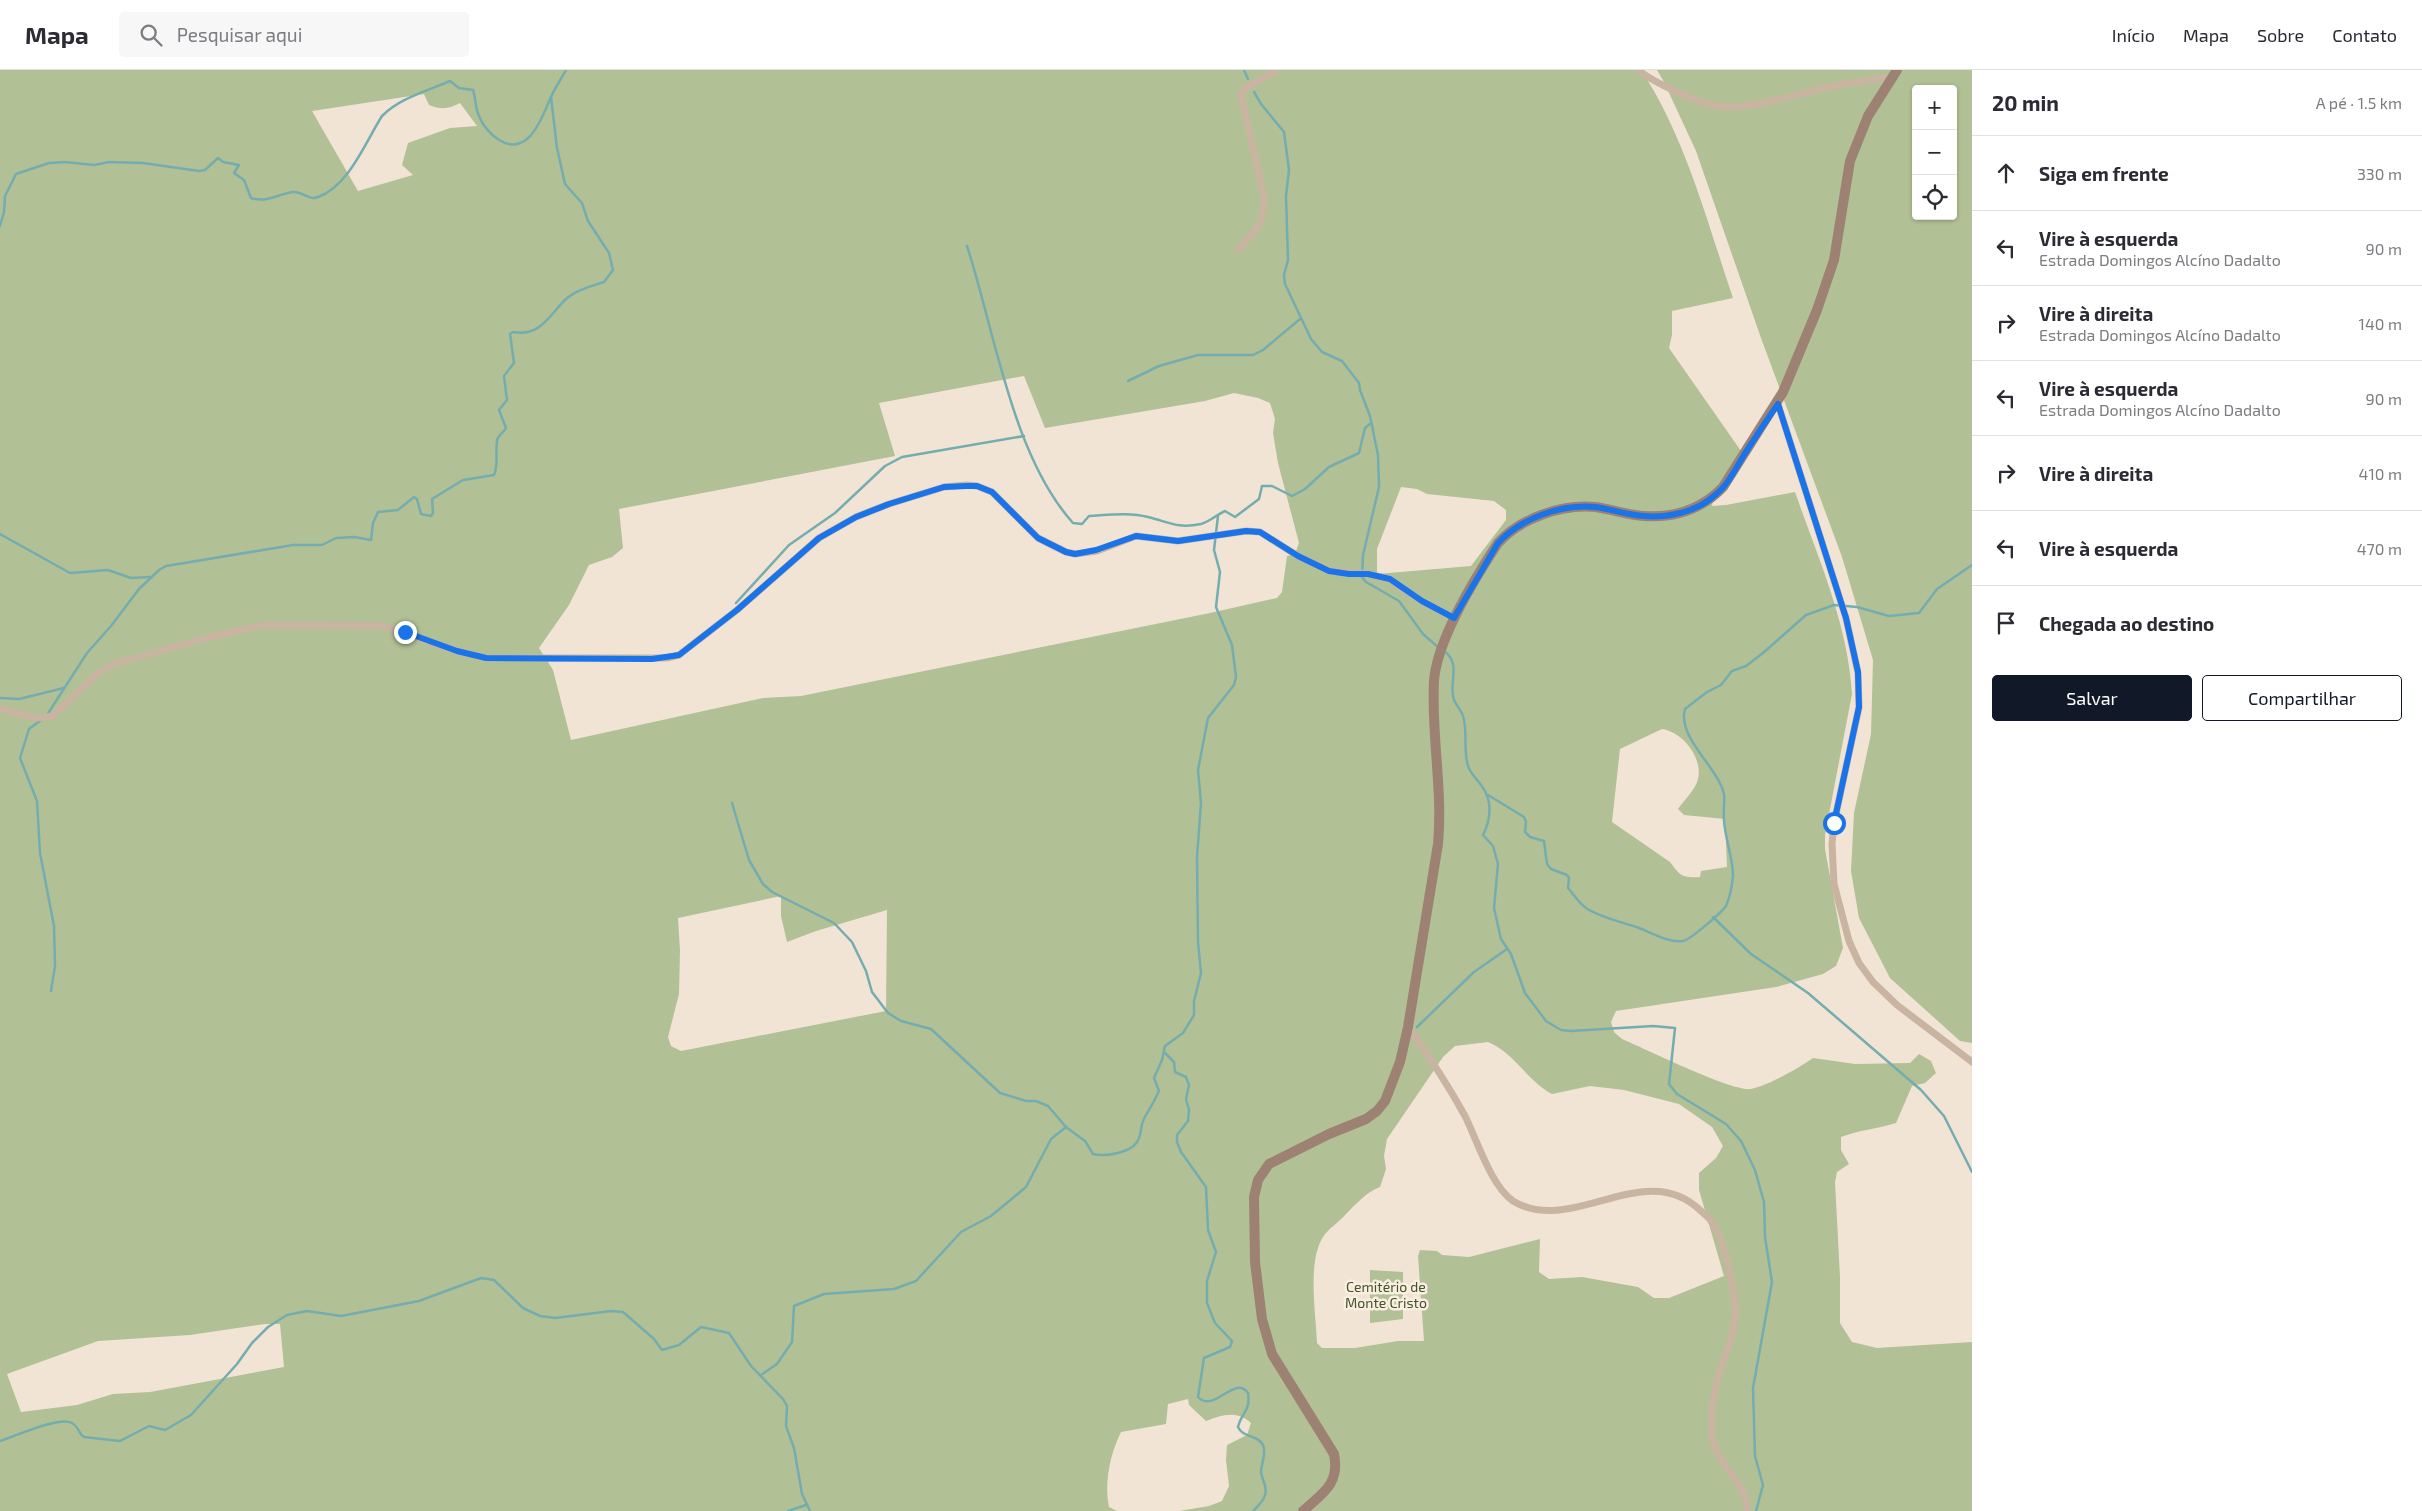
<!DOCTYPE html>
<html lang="pt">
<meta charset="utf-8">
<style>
:root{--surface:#fff;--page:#f7f7f7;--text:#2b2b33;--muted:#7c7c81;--line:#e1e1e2;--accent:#111827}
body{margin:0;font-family:"Exo 2",sans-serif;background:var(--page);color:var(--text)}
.controls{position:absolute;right:15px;top:15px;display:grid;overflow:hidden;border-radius:5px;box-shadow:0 1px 4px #0004}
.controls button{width:45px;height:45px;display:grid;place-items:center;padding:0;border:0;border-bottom:1px solid var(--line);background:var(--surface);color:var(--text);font:25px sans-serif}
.stop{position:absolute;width:15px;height:15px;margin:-11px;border:4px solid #1a73e8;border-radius:50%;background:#fff}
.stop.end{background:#1a73e8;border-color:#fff;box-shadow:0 1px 5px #0008}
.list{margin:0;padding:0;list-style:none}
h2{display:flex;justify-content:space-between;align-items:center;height:65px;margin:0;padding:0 20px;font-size:21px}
h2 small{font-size:16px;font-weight:400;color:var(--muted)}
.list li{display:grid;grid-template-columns:32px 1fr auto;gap:15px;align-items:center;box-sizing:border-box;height:75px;padding:0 20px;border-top:1px solid var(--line)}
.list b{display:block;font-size:19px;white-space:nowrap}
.list p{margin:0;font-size:16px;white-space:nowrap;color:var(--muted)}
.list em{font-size:16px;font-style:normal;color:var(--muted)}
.actions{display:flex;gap:10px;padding:15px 20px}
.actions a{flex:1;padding:11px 0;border:1px solid var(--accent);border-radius:5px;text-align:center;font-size:18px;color:var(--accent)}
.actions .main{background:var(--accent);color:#fff}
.icon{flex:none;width:28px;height:28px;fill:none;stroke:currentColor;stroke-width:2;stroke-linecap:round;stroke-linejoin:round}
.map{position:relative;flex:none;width:1972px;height:1441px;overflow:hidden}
header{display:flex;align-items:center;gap:30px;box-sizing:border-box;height:70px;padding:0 25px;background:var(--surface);border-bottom:1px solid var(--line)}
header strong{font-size:24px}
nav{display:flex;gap:28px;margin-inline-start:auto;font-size:18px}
.search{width:350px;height:45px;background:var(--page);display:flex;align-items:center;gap:12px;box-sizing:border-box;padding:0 18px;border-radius:5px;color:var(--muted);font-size:19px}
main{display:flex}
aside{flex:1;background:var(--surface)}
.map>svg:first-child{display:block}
.green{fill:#b2c095;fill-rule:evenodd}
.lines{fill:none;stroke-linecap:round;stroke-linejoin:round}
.stream{stroke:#74adaf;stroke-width:2.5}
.street{stroke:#c9b4a1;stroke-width:7}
.secondary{stroke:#9d8273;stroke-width:10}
.route{stroke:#1a73e8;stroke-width:6}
.labels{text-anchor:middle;stroke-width:5;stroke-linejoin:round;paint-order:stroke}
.park-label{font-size:14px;fill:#435327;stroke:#f9eee2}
</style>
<header>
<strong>Mapa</strong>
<div class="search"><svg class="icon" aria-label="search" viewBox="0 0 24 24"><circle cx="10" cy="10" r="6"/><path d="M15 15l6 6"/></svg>Pesquisar aqui</div>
<nav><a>Início</a><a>Mapa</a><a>Sobre</a><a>Contato</a></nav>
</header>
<main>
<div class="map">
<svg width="1972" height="1441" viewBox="0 0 1972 1441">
<rect width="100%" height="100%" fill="#f1e4d5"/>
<!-- green -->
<g class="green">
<path d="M 0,0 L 1641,0 C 1686,68 1707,152 1733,228 L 1672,241 L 1672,265 L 1669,278 L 1741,381 L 1713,430 L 1712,436 L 1726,435 L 1795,422 C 1818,488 1848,554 1852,624 L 1825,765 L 1825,779 L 1843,878 L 1836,896 L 1823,904 L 1776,917 L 1616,941 L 1611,952 L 1614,962 L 1622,969 C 1644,978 1732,1022 1751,1019 C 1767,1016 1799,998 1813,988 L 1855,994 L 1910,993 L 1919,984 L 1931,991 L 1936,1003 L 1925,1013 L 1912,1016 L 1896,1053 C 1877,1059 1859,1060 1841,1067 L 1841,1080 L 1849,1094 L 1837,1102 L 1835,1112 L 1840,1207 L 1840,1253 L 1852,1272 L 1877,1278 L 1972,1272 L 1972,1441 L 1179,1441 L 1209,1436 L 1222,1431 L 1229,1416 L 1226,1390 L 1227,1375 L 1247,1365 L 1251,1353 C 1236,1340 1223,1345 1206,1351 L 1189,1335 L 1188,1329 L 1168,1334 L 1166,1354 L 1121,1362 C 1110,1384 1104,1413 1109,1437 L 1117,1441 L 0,1441 ZM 424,24 L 429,35 C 442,40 448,39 460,33 L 477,56 L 450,58 L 408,73 L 402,95 L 413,105 L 358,121 L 312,41 ZM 1024,306 L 1045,358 L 1205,331 L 1234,323 L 1258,328 L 1270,333 L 1275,349 L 1273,363 L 1278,393 L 1299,473 L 1295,484 L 1287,486 L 1282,522 L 1277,528 L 1210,543 L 801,626 L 763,628 L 571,670 L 553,600 L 539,578 L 569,535 L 589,495 L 612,487 L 623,478 L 619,439 L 895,386 L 879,333 ZM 1401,417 L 1417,419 L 1427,424 L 1494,431 L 1506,440 L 1506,450 L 1471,496 L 1377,504 L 1377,479 ZM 1662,659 C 1683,662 1703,688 1698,709 C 1696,719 1684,730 1678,739 L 1684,745 L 1725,749 L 1727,797 L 1701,801 L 1700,807 C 1681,808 1680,805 1670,792 L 1612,752 L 1620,679 ZM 781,826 L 781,846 L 787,872 L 816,861 L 887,840 L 886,941 L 681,981 L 671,976 L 668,967 L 679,924 L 680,881 L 678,848 ZM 1488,972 C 1515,983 1526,1010 1552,1024 L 1590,1016 L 1624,1020 L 1679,1034 L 1712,1057 L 1723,1076 L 1716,1088 L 1699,1103 L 1699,1120 L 1724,1206 L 1669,1228 L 1654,1228 L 1638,1217 L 1582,1207 L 1549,1209 L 1539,1202 L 1540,1169 L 1469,1187 L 1442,1185 L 1437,1181 L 1420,1180 L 1418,1186 L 1424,1271 L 1398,1271 L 1355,1278 L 1322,1278 L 1317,1273 C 1316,1244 1307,1192 1323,1167 C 1328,1159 1339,1152 1345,1145 C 1356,1134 1365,1123 1380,1117 L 1386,1099 L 1384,1086 L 1387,1069 L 1443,987 L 1455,976 ZM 265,1254 L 280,1254 L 284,1297 L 150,1322 L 113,1324 L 77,1335 L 21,1342 L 7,1304 L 98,1271 L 190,1265 Z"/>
<path d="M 1657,0 L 1972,0 L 1972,973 L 1960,971 L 1890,908 L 1859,848 L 1851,801 L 1854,743 L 1871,664 L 1873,590 L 1842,487 L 1761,268 L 1696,81 L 1664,12 ZM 1916,19 L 1953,19 L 1953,146 L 1916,146 Z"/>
<polygon points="1370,1200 1403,1202 1403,1249 1370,1253"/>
</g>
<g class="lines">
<!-- stream -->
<g class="stream">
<polyline points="1244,0 1248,9"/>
<polyline points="1254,22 1261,34 1284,62 1289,100 1286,126 1288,190 1284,205 1285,214 1311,269 1322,282 1342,291 1359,313 1360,320 1370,346 1378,385 1379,417 1363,485 1362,507 1366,512 1399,531 1423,564 1438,577"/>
<path d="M 0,156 L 4,142 L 5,126 L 16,104 L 49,93 L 65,92 L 94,95 L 109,92 L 143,93 L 199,101 L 205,100 L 218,88 L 223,92 L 239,95 L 234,103 L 244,110 L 251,128 C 267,133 278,124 293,122 C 302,121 309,131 318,127 C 349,116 366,71 382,46 C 400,28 427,21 450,11 L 459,18 L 473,20 C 476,29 475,38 479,46 C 483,56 490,64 499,70 C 529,88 542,47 551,27 C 555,18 561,9 566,0"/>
<path d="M 967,176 C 995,262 1012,385 1073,453 L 1082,454 L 1089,446 C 1108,445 1129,442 1148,447 C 1169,452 1177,459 1201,454 C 1211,451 1216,445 1225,441 L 1235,447 L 1259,429 L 1262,416 L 1272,416 L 1292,426 L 1305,419 L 1329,397 L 1359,383 L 1365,358 L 1371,353"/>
<polyline points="1128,311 1159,296 1198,285 1253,285 1263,280 1300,249"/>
<polyline points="0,464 70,503 108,500 131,508 150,507"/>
<polyline points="736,533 789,475 835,443 885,396 902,387 1024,366"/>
<path d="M 1443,580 C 1461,593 1450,608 1453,626 C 1454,634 1461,639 1463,646 C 1468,662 1463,679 1468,696 C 1470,703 1477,709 1481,715 C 1493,730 1491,749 1483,765 L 1493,776 L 1498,794 L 1494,838 L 1501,869 L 1511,884 L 1525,923 L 1546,951 L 1561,960 L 1571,961 L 1653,956 L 1675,958 L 1669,1014 L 1677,1024 L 1726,1054 L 1741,1071 L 1755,1100 L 1764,1132 L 1765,1167 L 1772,1212 L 1753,1318 L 1755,1386 L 1763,1415 L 1756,1441"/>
<polyline points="0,628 19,629 64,618"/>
<path d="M 47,645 L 87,583 L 111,556 L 139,519 L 159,500 L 166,496 L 293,475 L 322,475 L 336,468 L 354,467 L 371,470 L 373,453 L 378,442 L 398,440 L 414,427 L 417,429 L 421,444 L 431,446 L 433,443 L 432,429 L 463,410 L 494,405 C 499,394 495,383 497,371 C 498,364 503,364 506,358 L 499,340 L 507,330 L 504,306 L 514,293 L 510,264 L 513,262 C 541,267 549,245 566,229 C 576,220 592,216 604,212 L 613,200 L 609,183 L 588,151 L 582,133 L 565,114 L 557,78 L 551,27"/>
<polyline points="41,650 29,659 20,688 37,731 40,783 54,856 55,896 51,921"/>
<path d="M 1488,725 L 1524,747 L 1526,752 L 1525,762 L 1530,767 L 1544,771 L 1547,794 L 1551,799 L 1567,805 L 1569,808 L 1568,818 C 1574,825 1579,833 1586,838 C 1601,848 1623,852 1639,858 C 1652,863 1669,873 1683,871 C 1690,870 1722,842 1726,836 C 1730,827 1732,816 1733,806 C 1733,787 1725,769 1724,750 C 1723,741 1725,732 1724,724 C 1718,697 1677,668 1685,639 L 1707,622 L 1721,615 L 1732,601 L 1746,596 L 1763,583 L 1806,545 L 1834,535 L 1857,537 L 1889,546 L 1919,543 L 1937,519 L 1972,495"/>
<path d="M 732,733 L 749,790 L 763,814 L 772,822 L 834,853 L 852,872 L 866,901 L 872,922 L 888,943 L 901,951 L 931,959 L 1000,1023 L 1026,1031 L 1036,1031 L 1048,1036 L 1066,1057 L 1085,1071 L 1093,1084 C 1105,1087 1130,1083 1137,1072 C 1142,1065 1140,1056 1144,1049 C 1148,1041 1153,1034 1157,1025 L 1159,1021 L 1154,1008 L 1162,990 L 1165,976 L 1183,963 L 1194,945 L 1194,931 L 1201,903 L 1198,872 L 1197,787 L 1201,733 L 1198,700 L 1208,648 L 1234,615 L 1236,607 L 1232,575 L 1216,537 L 1220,502 L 1214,480 L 1218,446"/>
<polyline points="1713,847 1751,884 1808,923 1921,1020 1944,1046 1972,1102"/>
<polyline points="1417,957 1474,902 1507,879"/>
<path d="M 1165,983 L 1174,992 L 1175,1002 L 1186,1007 L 1189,1015 L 1186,1029 L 1189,1040 L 1188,1051 L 1177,1065 L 1177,1072 L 1181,1082 L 1206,1117 L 1208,1160 L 1216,1182 L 1207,1211 L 1207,1233 L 1215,1253 L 1232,1271 L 1230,1277 L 1204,1288 L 1198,1327 C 1214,1344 1235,1304 1248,1323 C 1251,1341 1241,1343 1238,1357 C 1243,1368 1257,1364 1263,1375 C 1267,1383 1261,1394 1261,1402 C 1262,1411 1268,1416 1265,1425 C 1263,1432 1258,1436 1253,1441"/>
<polyline points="761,1305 777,1294 792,1272 794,1236 824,1224 894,1219 916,1211 961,1162 991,1146 1026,1117 1051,1069 1066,1057"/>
<path d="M 0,1371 C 16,1366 59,1346 72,1353 C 78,1356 79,1364 84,1367 L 120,1371 L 149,1356 L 165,1360 L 191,1345 L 237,1294 L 252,1273 L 268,1257 L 287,1245 L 307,1241 L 341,1246 L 419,1231 L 481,1208 L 494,1210 L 523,1238 L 540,1246 L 555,1248 L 611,1241 L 623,1242 L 654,1269 L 662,1280 L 679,1275 L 701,1257 L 729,1263 L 751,1296 L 783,1329 L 787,1336 L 786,1356 L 794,1378 L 802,1424 L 810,1441"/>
<polyline points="788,1441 806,1435"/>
</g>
<!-- street -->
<g class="street">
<path d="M 1638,0 C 1653,12 1699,34 1718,36 C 1752,40 1788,26 1820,19 C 1844,13 1868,10 1892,7"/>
<polyline points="1238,180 1257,158 1261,151 1264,127 1241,25 1243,20 1277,0"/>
<polyline points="1778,334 1846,548 1858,603 1859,637 1834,753 1832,774 1834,814 1849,871 1859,893 1873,912 1897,935 1972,992"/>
<polyline points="0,639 36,648 53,646 99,602 114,594 210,567 264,555 383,556 457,581 486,588 667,588 679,585 737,540 819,468 856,447 889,434 944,417 967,415 977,416 992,422 1038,468 1066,482 1075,484 1097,481 1136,466 1178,471 1246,461 1260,462 1298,486 1329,501 1368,504 1389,509 1422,531 1454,548"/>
<path d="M 1408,957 C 1429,986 1448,1015 1465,1046 C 1477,1070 1491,1116 1513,1131 C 1572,1167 1645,1086 1701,1141 C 1704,1144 1709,1147 1711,1151 C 1724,1170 1733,1212 1735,1235 C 1737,1260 1726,1281 1719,1304 C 1714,1320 1711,1340 1711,1356 C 1710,1393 1748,1410 1747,1441"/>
</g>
<!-- secondary -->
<path class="secondary" d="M 1303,1441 C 1323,1423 1340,1414 1334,1384 L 1272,1284 L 1262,1249 L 1255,1192 L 1254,1127 L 1258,1110 L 1269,1094 L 1329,1064 L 1366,1049 L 1377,1041 L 1385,1031 L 1400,992 L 1408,957 L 1438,774 C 1443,719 1431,665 1434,611 C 1437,569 1475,508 1498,473 C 1521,448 1561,434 1595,437 C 1611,439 1627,445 1644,446 C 1674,448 1702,439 1723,417 L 1783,322 L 1817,240 L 1834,190 L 1850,91 L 1868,46 L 1897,0"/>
</g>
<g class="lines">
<!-- route -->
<path class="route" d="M 405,562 L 457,581 L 486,588 L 652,589 L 679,585 L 737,540 L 819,468 L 856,447 L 889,434 L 944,417 L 967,416 L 977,416 L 992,422 L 1038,468 L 1066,482 L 1075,484 L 1096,480 L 1136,466 L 1178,471 L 1246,461 L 1260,462 L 1298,486 L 1329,501 L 1349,504 L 1368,504 L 1390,509 L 1422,531 L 1454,548 L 1498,473 C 1521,448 1561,434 1595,437 C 1611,439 1627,445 1644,446 C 1668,448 1697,442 1715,425 C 1728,415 1736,398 1744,385 C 1755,368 1766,351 1778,334 L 1846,548 L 1858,602 L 1859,637 L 1834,753"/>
</g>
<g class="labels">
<!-- park labels -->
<g class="park-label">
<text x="1386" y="1222">Cemitério de<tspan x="1386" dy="16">Monte Cristo</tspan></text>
</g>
</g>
</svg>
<div class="controls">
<button>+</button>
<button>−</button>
<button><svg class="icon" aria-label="locate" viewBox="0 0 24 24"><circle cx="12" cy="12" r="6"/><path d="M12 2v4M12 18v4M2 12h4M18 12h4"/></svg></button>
</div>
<div class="stop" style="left:1834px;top:753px"></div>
<div class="stop end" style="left:405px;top:562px"></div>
</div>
<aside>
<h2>20 min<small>A pé · 1.5 km</small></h2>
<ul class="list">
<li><svg class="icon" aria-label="ahead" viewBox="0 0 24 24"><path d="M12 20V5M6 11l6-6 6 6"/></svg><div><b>Siga em frente</b></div><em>330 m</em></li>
<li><svg class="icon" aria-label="left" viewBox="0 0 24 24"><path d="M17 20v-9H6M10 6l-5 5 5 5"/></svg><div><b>Vire à esquerda</b><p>Estrada Domingos Alcíno Dadalto</p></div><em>90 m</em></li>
<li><svg class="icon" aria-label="right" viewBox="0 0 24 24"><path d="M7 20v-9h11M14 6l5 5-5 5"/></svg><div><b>Vire à direita</b><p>Estrada Domingos Alcíno Dadalto</p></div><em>140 m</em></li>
<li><svg class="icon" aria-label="left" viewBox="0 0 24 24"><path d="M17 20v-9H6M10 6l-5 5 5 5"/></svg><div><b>Vire à esquerda</b><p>Estrada Domingos Alcíno Dadalto</p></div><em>90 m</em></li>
<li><svg class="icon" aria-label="right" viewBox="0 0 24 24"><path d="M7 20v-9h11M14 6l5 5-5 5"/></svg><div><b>Vire à direita</b></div><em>410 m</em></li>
<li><svg class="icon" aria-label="left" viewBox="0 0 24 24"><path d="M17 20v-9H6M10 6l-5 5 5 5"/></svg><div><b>Vire à esquerda</b></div><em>470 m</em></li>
<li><svg class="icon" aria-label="arrive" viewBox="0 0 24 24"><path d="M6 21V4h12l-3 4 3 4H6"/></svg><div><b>Chegada ao destino</b></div></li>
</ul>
<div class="actions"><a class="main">Salvar</a><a>Compartilhar</a></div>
</aside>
</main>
